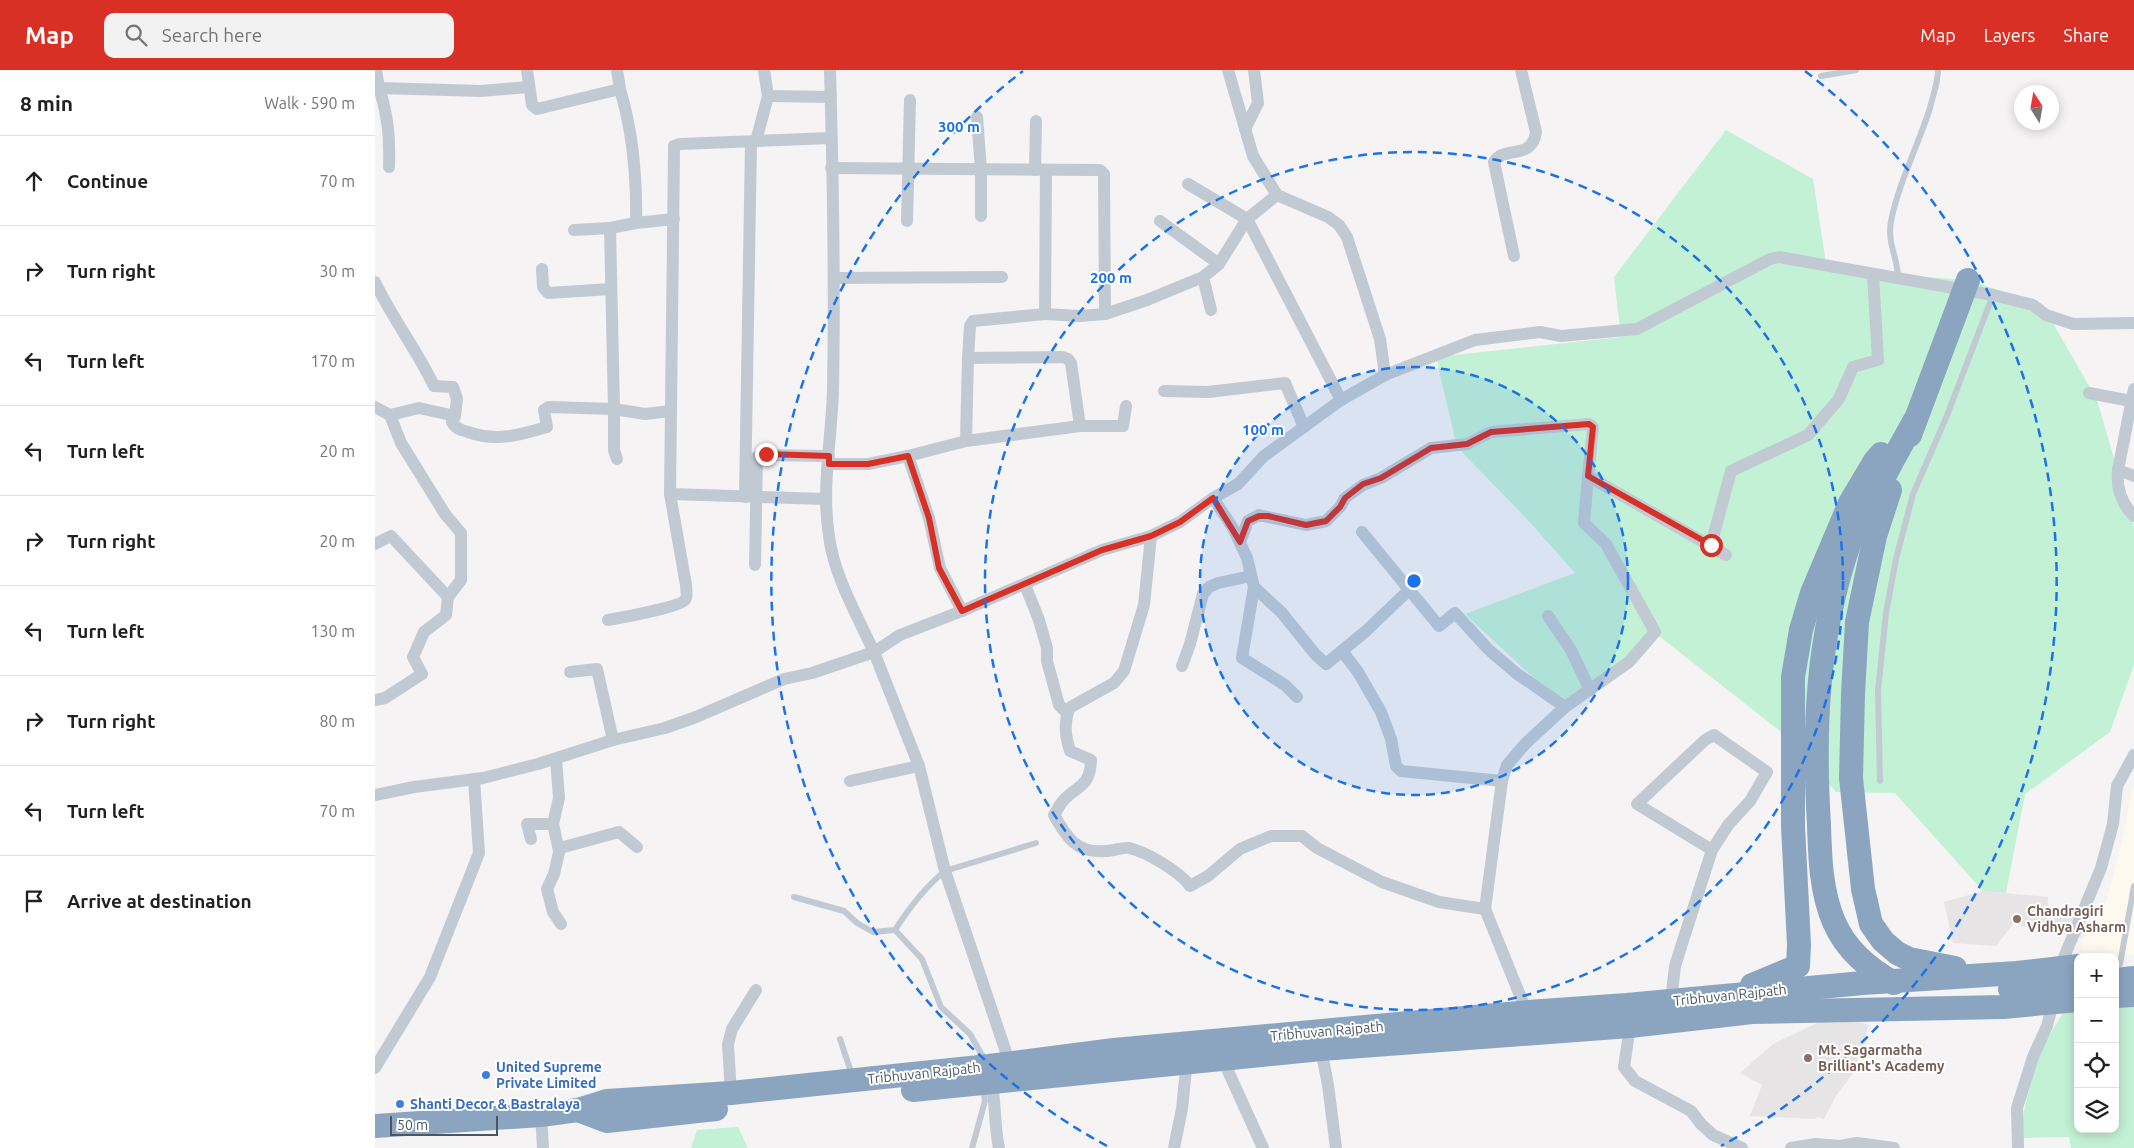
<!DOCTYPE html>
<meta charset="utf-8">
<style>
:root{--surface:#fff;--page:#f2f2f2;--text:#202124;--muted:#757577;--line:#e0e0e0;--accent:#d93025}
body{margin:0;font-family:Ubuntu,sans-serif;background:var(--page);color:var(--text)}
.controls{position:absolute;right:15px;bottom:15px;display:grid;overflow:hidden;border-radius:10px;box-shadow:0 2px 12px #0003}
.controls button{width:45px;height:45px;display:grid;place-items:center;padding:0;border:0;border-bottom:1px solid var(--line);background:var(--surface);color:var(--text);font:25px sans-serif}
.compass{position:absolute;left:1639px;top:15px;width:45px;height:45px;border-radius:50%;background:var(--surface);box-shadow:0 2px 12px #0003;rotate:349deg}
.scale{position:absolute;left:15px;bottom:12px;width:108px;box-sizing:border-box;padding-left:5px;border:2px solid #4a5661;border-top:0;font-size:14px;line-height:18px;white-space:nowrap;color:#4a5661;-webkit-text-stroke:4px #fff;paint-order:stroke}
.stop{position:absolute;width:15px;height:15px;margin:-11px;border:4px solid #d93025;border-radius:50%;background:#fff}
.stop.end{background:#d93025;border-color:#fff;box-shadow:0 1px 5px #0008}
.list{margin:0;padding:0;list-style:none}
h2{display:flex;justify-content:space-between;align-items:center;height:65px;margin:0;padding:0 20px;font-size:21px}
h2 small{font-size:16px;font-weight:400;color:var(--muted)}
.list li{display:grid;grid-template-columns:32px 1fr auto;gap:15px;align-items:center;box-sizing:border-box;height:90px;padding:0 20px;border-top:1px solid var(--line)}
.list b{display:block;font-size:19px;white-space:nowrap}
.list em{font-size:16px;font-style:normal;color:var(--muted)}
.icon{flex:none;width:28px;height:28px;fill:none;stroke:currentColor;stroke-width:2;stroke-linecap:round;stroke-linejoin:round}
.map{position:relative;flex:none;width:1759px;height:1078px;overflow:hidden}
header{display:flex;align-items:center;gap:30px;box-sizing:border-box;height:70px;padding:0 25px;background:var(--accent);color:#fff}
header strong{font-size:24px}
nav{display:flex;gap:28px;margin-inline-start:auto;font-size:18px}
.search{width:350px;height:45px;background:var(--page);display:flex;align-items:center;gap:12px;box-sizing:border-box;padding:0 18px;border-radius:10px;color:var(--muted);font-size:19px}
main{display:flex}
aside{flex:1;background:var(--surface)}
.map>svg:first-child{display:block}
.commercial{fill:#fdf9ef}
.education{fill:#e6e4e5}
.green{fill:#c3f1d5}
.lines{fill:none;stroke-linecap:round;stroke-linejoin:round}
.lane{stroke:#c1cad2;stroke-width:6}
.street{stroke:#c1cad2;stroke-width:12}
.highway{stroke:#8ba5c1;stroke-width:24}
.route{stroke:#d93025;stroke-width:6}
.ring{fill:none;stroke:#1a73e8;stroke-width:2.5;stroke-dasharray:9 6}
.education-dot{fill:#8d6e63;stroke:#fff;stroke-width:2}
.shop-dot{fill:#3f7fe0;stroke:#fff;stroke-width:2}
.labels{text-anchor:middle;stroke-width:4;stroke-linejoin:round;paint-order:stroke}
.education-label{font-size:14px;font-weight:bold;fill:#785e54;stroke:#fff;text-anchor:start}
.street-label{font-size:14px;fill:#4a5661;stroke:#fff}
.shop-label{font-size:14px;font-weight:bold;fill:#366cbe;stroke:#fff;text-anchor:start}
.centre{fill:#1a73e8;stroke:#fff;stroke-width:2.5}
.ring-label{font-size:15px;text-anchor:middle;font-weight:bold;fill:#1a73e8;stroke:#fff;stroke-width:4;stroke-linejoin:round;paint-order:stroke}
</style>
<header>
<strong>Map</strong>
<div class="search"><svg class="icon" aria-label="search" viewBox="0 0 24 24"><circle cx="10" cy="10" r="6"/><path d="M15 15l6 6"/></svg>Search here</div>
<nav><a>Map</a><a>Layers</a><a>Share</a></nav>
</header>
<main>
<aside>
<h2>8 min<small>Walk · 590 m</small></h2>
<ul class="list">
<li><svg class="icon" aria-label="ahead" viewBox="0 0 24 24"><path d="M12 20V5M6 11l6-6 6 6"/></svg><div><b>Continue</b></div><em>70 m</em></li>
<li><svg class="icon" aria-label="right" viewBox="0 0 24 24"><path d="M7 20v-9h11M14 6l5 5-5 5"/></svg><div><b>Turn right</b></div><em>30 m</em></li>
<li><svg class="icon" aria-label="left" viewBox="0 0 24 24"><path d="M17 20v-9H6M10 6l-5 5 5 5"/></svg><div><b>Turn left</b></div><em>170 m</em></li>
<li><svg class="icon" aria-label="left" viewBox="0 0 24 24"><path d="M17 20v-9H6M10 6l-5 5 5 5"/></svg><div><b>Turn left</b></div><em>20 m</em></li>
<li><svg class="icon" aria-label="right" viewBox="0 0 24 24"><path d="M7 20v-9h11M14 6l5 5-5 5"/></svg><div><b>Turn right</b></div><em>20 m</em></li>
<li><svg class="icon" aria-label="left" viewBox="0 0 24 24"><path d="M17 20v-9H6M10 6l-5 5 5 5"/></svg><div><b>Turn left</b></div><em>130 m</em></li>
<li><svg class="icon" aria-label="right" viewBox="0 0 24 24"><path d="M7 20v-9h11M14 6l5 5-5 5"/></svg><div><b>Turn right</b></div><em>80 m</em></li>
<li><svg class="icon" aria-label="left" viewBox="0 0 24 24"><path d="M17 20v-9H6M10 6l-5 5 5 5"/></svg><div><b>Turn left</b></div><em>70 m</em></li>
<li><svg class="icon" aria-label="arrive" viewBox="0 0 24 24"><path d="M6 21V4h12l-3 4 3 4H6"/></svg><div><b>Arrive at destination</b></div></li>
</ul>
</aside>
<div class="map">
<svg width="1759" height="1078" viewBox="0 0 1759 1078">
<rect width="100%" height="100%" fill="#f5f3f3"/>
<!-- commercial -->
<polygon class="commercial" points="1759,717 1759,885 1708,887 1707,871 1731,832 1738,806 1750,757 1756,723"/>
<!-- education -->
<g class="education">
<polygon points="1608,821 1673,827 1673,837 1713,844 1706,867 1638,854 1621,876 1578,873 1569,832"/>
<polygon points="1459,945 1494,955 1479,1002 1461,1026 1449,1049 1443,1047 1441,1049 1375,1046 1387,1015 1365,1003 1398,974"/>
</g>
<!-- green -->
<g class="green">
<polygon points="1351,60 1438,109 1452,200 1593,210 1667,234 1722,330 1759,457 1759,595 1735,662 1650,724 1631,823 1608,821 1520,723 1461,722 1405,661 1280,563 1190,637 1090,544 1200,503 1152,449 1082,377 1061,287 1246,267 1239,207"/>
<polygon points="1759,914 1759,1078 1696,1078 1694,1067 1642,1068 1663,985 1703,917 1703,1059 1740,1059 1740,915"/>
<polygon points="363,1057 373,1078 316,1078 322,1060"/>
</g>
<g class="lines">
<!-- lane -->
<g class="lane">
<polyline points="1446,6 1481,0"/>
<path d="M 1523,208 C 1523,188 1512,174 1516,151 C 1524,112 1543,76 1555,38 C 1558,25 1563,13 1563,0"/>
<polyline points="1505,711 1503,621 1511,543 1521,489 1538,424 1571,348 1618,225"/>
<polyline points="419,827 469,841 482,853 498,862 520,860"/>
<polyline points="1745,894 1759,816"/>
<polyline points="465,969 477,1005"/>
<path d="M 611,992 L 595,964 L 566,937 L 547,889 L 520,860 C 534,838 549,818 570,801 L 661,773"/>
<polyline points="597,1078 610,1031 608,1018"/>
</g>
<!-- street -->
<g class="street">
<polyline points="1,0 4,18"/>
<path d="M 152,0 L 157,35 L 162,39 L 245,19 C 258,63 262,107 261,153"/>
<polyline points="242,0 245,19"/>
<polyline points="393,26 456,27"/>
<polyline points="602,47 606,100 606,146"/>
<polyline points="870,59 883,33 879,0"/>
<polyline points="381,71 393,26 389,0"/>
<path d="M 14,97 C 15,68 13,45 4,18 L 106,21 L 154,17"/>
<polyline points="456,98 725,100 729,104 730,244"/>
<polyline points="660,100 661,51"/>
<polyline points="671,100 670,244 705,246 730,244 772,230 828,207 844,194 872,149 902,125"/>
<polyline points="813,114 872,149 966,330"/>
<polyline points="532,151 535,30"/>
<polyline points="785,151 844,194"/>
<polyline points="199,160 235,158"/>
<path d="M 1139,186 L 1119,92 C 1129,75 1157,91 1161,62 L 1146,0"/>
<polyline points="167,199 168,217 173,223 236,219"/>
<polyline points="828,207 836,240"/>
<polyline points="459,208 627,207"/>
<path d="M 0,212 C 17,248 42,280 59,316 L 78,317 L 82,329 L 80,346"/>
<polyline points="593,288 595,256 598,251 670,244"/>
<polyline points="1010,305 1100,270 1165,262 1186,266 1262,259 1395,189 1404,187 1618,225 1658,235 1671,245 1698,254 1759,253"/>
<polyline points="1759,319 1743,400 1759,406"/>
<polyline points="789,321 833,322 910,313 929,357"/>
<polyline points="1714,323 1756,331"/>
<polyline points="0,337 15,345 26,373 70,444 86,463 86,510 73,527"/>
<path d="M 15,345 L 44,338 L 80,346 L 77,352 C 80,359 87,360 93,362 C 121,372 145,365 172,357 L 169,340 L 174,337 L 239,339 L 235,158 L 261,153 L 299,149"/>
<polyline points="705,356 748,356 751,336"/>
<polyline points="533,386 554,448 565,498 587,541"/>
<polyline points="242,389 239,380 239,339 270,344 296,341"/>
<polyline points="453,394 493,394 533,386 591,371 705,356 696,293 693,289 688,287 593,288 591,371"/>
<path d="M 1743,400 C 1741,418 1746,433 1759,446"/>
<polyline points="370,427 376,72"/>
<polyline points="838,428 858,458 872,488 879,517 907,543 940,584 951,594 991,561 1034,520"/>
<polyline points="450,429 295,424 299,80 299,76 305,74 456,68"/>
<polyline points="987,462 1064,556 1080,543 1114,580 1141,603 1190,637"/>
<path d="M 776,466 L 769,535 L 749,601 L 739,613 L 694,638 C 689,654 690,665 695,681 L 716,690 C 715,719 701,715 688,731 C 684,735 682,741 679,745 C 692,768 702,784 731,781 C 739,781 747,777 754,778 C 772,782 805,802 815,816 L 833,806 L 865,779 L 896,766 L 927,766 L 942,778 L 1007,812 L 1064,832 L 1110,839"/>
<polyline points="865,472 873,451 884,445 931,455 951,451 965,437 970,428 988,415 1006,408 1056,378 1092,374 1116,362 1214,354 1218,357 1213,406"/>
<polyline points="0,474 16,466 73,527 71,545 49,562 38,587 47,604 10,628 0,630"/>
<polyline points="1336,475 1356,401 1433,365 1464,329 1478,297 1503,290 1498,205"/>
<polyline points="380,495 382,387 391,385 454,386"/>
<polyline points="650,515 664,550 672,578 672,591 684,635 692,643"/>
<polyline points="879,517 867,588 910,615 922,627"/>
<polyline points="1173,546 1196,580 1215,620"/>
<path d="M 233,550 C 245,548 305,537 310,530 C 313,527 311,519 311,515 L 295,424"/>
<polyline points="967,581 983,602 1006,642 1016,669 1021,696 1026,701 1127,711"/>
<polyline points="807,596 815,574 828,524 834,517 843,513 876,506"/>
<polyline points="195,602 222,599 238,670"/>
<polyline points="475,711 544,696"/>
<path d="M 0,725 L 39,717 L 108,708 L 163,694 L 238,670 L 290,658 L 321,647 L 409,609 L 437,603 L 499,582 C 482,545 459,506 454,466 C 446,417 457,368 458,318 C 460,212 458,106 455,0"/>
<polyline points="178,754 184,728 181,689"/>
<polyline points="156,769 152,754 178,754 184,781"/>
<polyline points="186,854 178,842 172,819 179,804 185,778 244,762 262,777"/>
<polyline points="1685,897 1726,798 1738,754 1742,716 1759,685"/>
<polyline points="1296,931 1300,896 1305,880 1337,780 1353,755 1375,731 1392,702 1339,665 1330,670 1262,734 1337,780"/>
<polyline points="1153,945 1110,839 1127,711 1132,695 1151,673 1190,637 1254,592 1280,562 1231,474 1209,453 1213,406 1351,485"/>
<polyline points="1255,956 1249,997 1260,1011 1316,1041 1326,1054 1338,1065 1367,1078"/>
<polyline points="946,979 953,1015 961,1078"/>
<polyline points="848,990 888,1078"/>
<polyline points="636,997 570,801 544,696 499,582 525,565 587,541 727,480 776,466 805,452 838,428 863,414 889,386 966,330 1010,305 1005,269 972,167 964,155 953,147 902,125 878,86 853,0"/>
<polyline points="0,998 55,907 104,783 99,709"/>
<path d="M 616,1009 C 621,1032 619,1056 624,1078"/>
<polyline points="356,1023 353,974 357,959 381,920"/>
<polyline points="166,1045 168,1078"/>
<polyline points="799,1078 807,1039 812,989"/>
<polyline points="1416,1078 1441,1074 1465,1076 1482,1073 1519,1078"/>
<polyline points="1643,1078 1642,1038 1658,987 1672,956 1678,933"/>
</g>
<!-- highway -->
<g class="highway">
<polyline points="1535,365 1593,210"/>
<polyline points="1515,420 1500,466 1482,552 1478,624 1476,708 1488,819 1496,854 1508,871 1522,883 1534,889 1580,898"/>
<polyline points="1740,910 1759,908"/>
<path d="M 1519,913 C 1493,898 1471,880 1459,852 C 1446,822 1445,788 1444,755 C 1438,658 1442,567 1474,474 C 1478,463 1486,452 1491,441 C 1507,410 1523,380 1540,350"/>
<polyline points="1377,915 1423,896 1424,875 1418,756 1418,607 1426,560 1437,523 1475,433 1500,391 1506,384"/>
<polyline points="1635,919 1703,913"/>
<polyline points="1740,926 1759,925"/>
<polyline points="538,1020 946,979 1255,956 1377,942 1628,937 1703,930"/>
<polyline points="203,1040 232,1051 341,1039"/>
<polyline points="0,1056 166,1045 203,1040 232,1031 356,1023 614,996 739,980 1153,942 1252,935 1488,913 1642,903 1703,896"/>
</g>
</g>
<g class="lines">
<!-- route -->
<polyline class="route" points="391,384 454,386 454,394 493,394 533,386 554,448 564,498 587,541 727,480 776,466 805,452 838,428 865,472 873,451 884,446 893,446 931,455 951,451 965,437 970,428 988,414 1006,408 1056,378 1092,374 1116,362 1214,354 1218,357 1213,406 1336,475"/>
</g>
<!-- distance rings -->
<circle cx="1039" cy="511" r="214" fill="#1a73e8" fill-opacity=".12"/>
<g class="ring">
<circle cx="1039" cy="511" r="214"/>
<circle cx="1039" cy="511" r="429"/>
<path d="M732 1076A643 643 0 0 1 648 1M1430 1A643 643 0 0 1 1346 1076"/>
</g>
<!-- markers -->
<g class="education-dot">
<circle cx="1642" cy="849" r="5"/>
<circle cx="1433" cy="988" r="5"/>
</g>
<g class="shop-dot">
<circle cx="111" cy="1005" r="5"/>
<circle cx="25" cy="1034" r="5"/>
</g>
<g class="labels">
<!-- education labels -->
<g class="education-label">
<text x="1652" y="846">Chandragiri<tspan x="1652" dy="16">Vidhya Asharm</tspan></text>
<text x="1443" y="985">Mt. Sagarmatha<tspan x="1443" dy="16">Brilliant's Academy</tspan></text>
</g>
<!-- street labels -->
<g class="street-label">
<text transform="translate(1355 925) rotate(-6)" y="5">Tribhuvan Rajpath</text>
<text transform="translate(952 961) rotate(-5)" y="5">Tribhuvan Rajpath</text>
<text transform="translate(549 1003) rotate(-6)" y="5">Tribhuvan Rajpath</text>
</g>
<!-- shop labels -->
<g class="shop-label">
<text x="121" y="1002">United Supreme<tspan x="121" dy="16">Private Limited</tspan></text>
<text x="35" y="1039">Shanti Decor &amp; Bastralaya</text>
</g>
</g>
<circle cx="1039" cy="511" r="8" class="centre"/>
<g class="ring-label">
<text x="584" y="62">300 m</text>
<text x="736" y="213">200 m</text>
<text x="888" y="365">100 m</text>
</g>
</svg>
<div class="controls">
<button>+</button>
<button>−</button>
<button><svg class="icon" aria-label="locate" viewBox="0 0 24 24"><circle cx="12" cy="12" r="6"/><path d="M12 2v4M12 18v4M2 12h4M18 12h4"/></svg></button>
<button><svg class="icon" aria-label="layers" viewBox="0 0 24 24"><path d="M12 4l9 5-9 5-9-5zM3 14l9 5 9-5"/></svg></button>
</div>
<svg class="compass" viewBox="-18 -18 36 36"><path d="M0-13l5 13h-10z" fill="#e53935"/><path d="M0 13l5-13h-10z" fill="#757577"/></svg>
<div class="scale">50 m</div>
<div class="stop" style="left:1336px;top:475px"></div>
<div class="stop end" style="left:391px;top:384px"></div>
</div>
</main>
